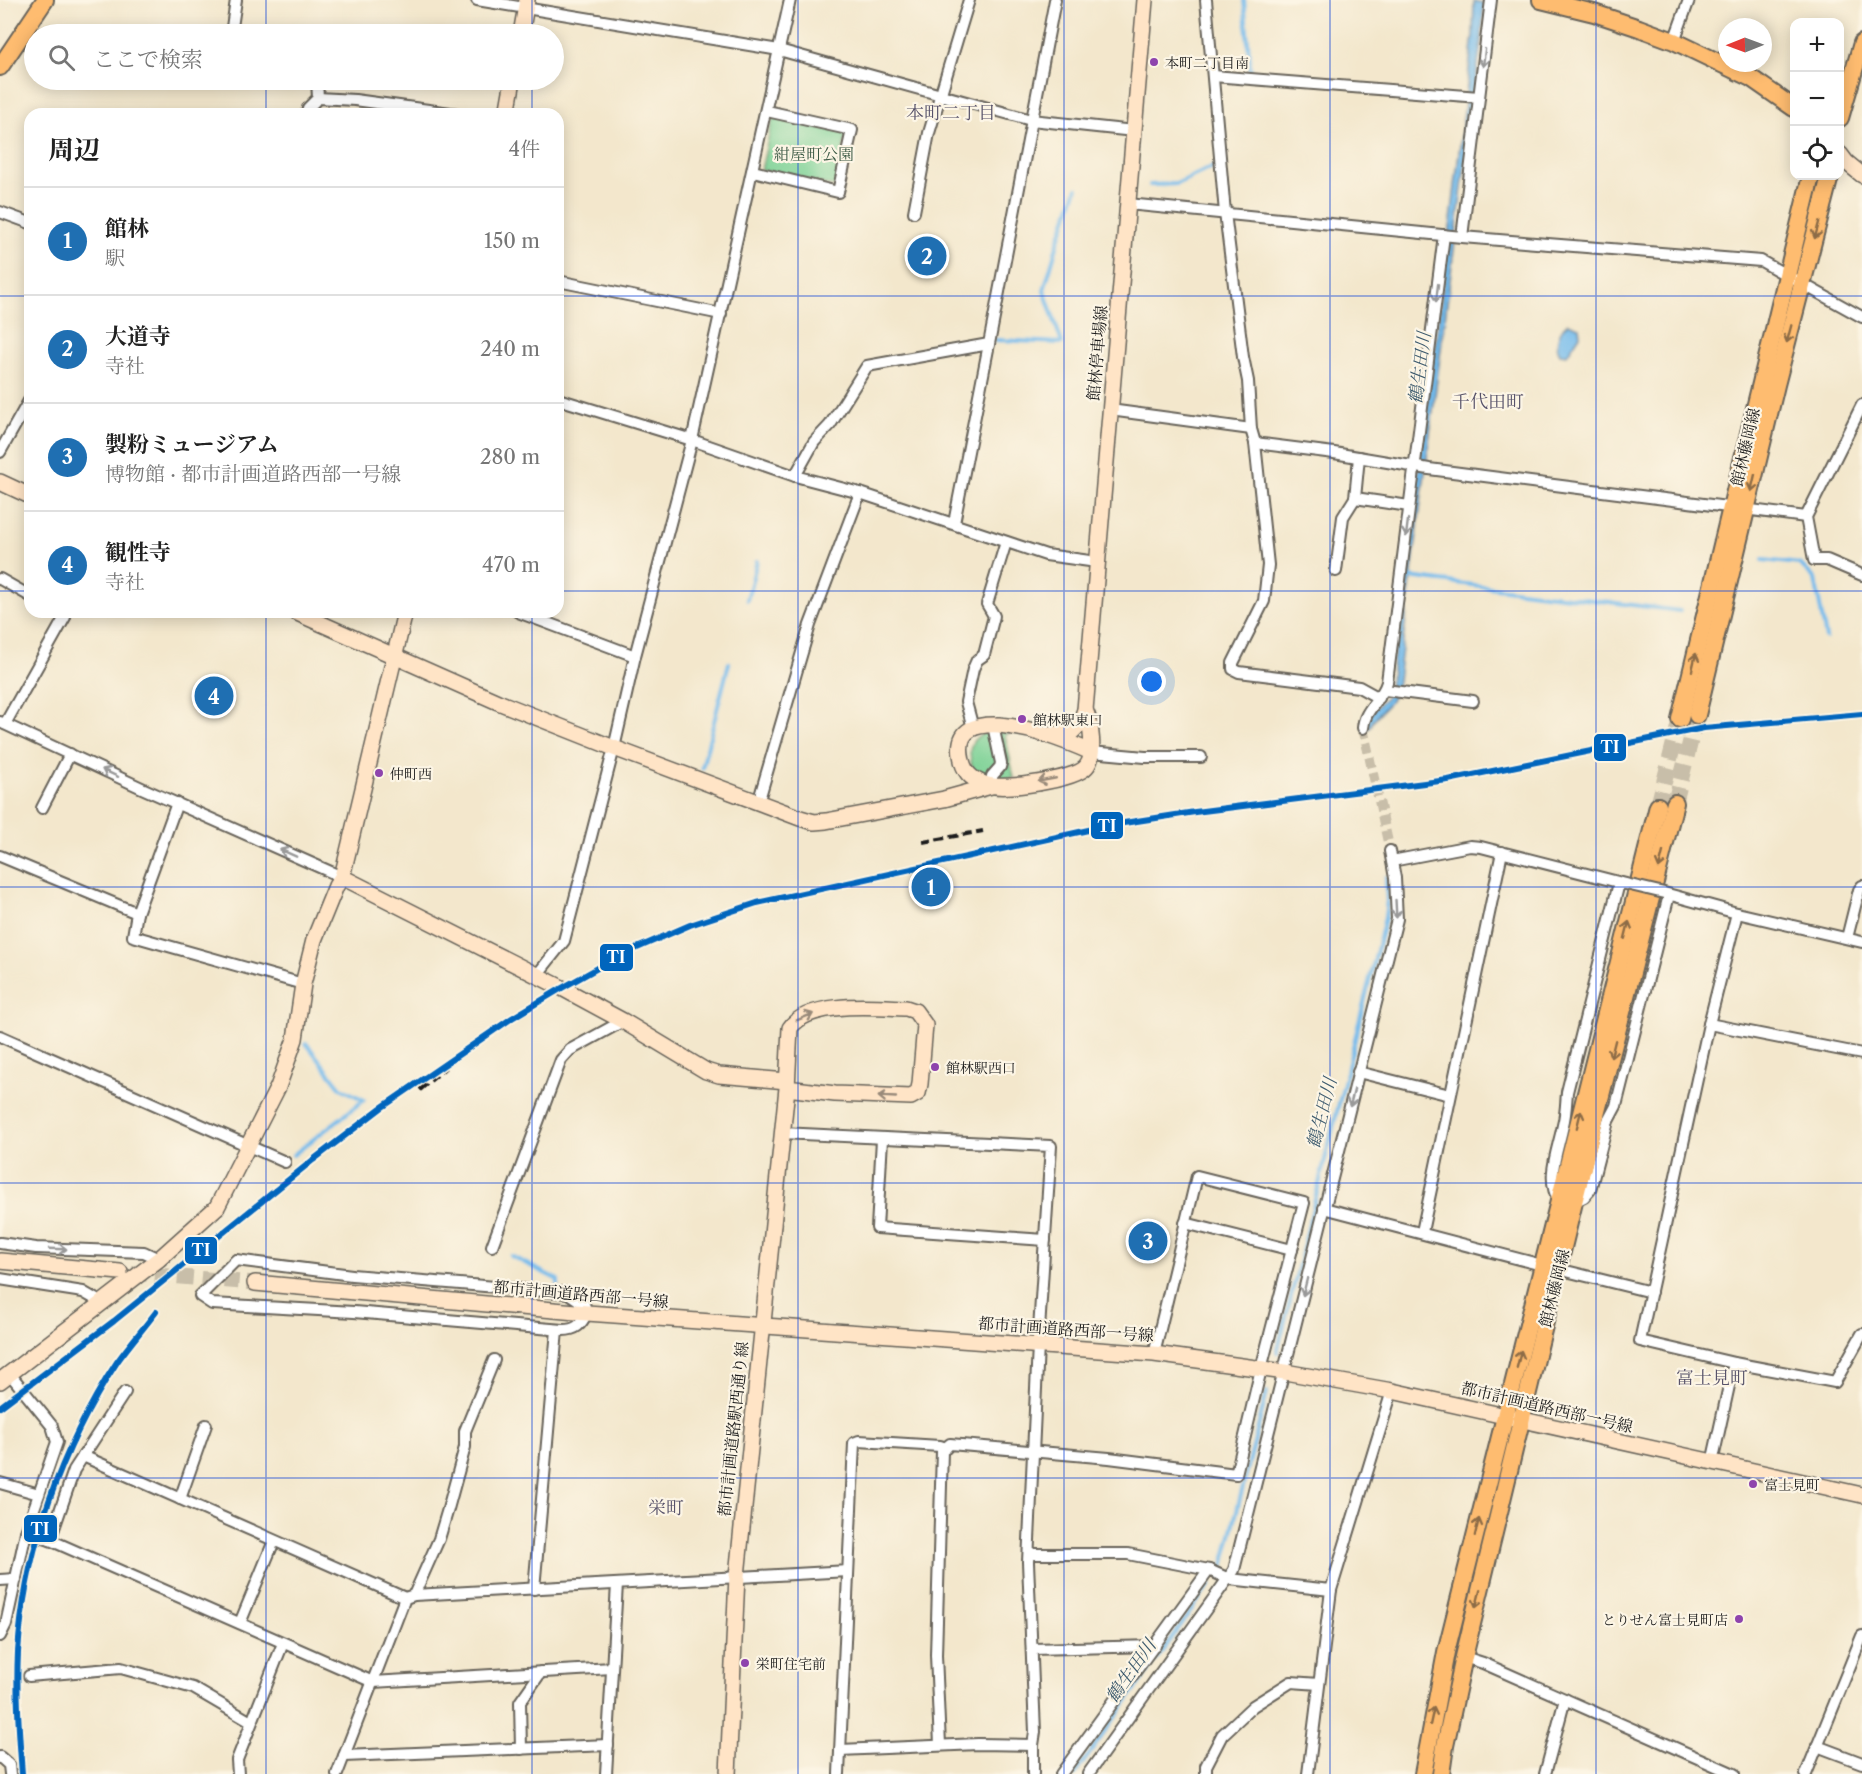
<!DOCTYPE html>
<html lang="ja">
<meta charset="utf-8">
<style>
:root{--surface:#fff;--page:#f2f2f2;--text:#222;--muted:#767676;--line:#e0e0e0;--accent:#1f6fb2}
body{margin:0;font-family:"Libre Caslon Text","Noto Serif JP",serif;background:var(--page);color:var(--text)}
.controls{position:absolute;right:18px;top:18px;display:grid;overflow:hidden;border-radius:12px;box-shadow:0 3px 15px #0003}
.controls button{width:54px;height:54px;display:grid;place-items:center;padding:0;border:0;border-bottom:2px solid var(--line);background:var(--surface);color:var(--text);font:30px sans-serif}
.compass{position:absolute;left:1718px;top:18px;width:54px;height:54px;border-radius:50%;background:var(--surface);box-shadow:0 3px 15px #0003;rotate:269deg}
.you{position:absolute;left:1152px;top:682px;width:21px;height:21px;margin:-15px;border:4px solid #fff;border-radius:50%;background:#1a73e8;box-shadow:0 0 0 9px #1a73e833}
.badge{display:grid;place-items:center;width:39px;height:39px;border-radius:50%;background:var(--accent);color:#fff;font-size:20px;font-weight:700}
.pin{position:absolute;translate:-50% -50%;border:3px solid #fff;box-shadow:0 2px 6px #0006}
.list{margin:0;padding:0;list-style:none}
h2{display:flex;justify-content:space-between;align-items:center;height:78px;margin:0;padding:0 24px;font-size:26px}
h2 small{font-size:20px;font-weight:400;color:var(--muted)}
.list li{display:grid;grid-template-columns:39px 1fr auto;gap:18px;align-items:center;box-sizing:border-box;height:108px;padding:0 24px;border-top:2px solid var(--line)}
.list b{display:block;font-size:22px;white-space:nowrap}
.list p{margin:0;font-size:20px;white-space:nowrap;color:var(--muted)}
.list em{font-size:20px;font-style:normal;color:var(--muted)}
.icon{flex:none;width:33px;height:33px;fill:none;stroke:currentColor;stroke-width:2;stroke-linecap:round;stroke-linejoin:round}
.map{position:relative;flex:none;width:1862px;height:1774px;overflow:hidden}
.search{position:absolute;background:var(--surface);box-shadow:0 3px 15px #0003;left:24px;top:24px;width:540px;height:66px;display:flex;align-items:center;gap:15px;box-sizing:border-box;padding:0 21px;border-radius:33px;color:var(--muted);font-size:22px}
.panel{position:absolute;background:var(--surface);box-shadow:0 3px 15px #0003;left:24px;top:108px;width:540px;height:510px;border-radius:18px}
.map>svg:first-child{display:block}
.green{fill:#7bd195;stroke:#4c7658;stroke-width:1.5}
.water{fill:#74bbec;stroke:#486c84;stroke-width:1.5}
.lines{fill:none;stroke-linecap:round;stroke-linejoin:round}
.stream{stroke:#74bbec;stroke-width:4}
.street-tunnel{stroke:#c8bea9;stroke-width:10;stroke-dasharray:10 5;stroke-linecap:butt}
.secondary-tunnel{stroke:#c8bea9;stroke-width:15;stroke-dasharray:15 8;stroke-linecap:butt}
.primary-tunnel{stroke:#c8bea9;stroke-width:16;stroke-dasharray:16 8;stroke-linecap:butt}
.street-casing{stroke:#67635a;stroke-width:14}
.secondary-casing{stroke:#67635a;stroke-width:18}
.primary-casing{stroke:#67635a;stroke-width:20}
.street{stroke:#fff;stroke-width:10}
.secondary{stroke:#ffe4c6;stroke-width:15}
.primary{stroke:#febc70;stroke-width:16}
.rail{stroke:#1c1c1c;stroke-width:4;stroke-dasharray:9 4.5;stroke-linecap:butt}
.street-bridge-casing{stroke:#67635a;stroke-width:14;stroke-linecap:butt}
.street-bridge{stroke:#fff;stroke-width:10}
.rail-1-casing{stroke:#fcf5e5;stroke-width:10}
.rail-1{stroke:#0065bd;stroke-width:6}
.oneway{stroke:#999}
.oneway2{stroke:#8d6c46}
.oneway3{stroke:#998a7a}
.grid{fill:none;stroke:#1d4ed8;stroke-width:1.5;stroke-opacity:0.55}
.bus-dot{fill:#8e44ad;stroke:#fcf5e5;stroke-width:2}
.labels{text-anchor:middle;stroke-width:4.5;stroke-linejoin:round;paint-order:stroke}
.bus-label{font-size:14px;fill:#1c1c1c;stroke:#fcf5e5;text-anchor:start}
.park-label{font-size:16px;fill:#3d5b46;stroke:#fcf5e5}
.street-label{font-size:16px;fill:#1c1c1c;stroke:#fcf5e5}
.neighbourhood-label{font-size:18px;fill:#57526a;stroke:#fcf5e5}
.water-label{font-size:18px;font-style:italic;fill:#3f5c6f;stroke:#fcf5e5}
.line-badge{stroke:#fcf5e5;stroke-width:2}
.badge-label{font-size:16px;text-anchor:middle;font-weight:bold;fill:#fff}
</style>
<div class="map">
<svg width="1862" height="1774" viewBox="0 0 1862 1774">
<rect width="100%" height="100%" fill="#fcf5e5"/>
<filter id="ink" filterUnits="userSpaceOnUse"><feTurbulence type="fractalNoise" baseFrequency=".0167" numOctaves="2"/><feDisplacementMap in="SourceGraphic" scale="12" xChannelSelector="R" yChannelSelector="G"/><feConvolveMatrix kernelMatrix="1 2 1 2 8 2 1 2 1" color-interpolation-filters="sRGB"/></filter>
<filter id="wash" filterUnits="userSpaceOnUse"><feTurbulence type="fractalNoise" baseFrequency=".008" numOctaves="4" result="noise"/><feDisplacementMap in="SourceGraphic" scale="24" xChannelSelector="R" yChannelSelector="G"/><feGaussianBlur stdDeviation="1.35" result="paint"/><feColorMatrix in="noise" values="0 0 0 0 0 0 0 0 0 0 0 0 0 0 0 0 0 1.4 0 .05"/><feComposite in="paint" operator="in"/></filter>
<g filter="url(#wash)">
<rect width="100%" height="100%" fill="#f3e7cc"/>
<!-- green -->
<g class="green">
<polygon points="773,117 845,133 846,136 836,187 761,170"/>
<path d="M 991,730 L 1010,733 L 1005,735 L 1014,778 L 992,780 L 973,770 C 967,749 969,737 991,730 Z"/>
</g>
<!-- water -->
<g class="water">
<path d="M 1474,1 L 1484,3 L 1482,34 L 1397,687 C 1392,708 1376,710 1370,728 L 1366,729 C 1368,717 1377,704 1387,697 L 1390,684 L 1444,279 L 1473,35 Z"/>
<path d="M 1568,323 L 1579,327 L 1580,335 L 1567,355 L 1560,354 C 1554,345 1559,330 1568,323 Z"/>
</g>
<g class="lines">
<!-- stream -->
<g class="stream">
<polyline points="1244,0 1251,75"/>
<polyline points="1150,185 1176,184 1213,167"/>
<polyline points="996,340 1062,343 1044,290 1059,239 1077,188"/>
<polyline points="1763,560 1800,564 1815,579 1826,638"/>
<polyline points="1409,577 1680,611"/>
<polyline points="747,600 757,561"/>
<polyline points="702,768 729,663"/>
<polyline points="293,1155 364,1100 341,1088 306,1043"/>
<polyline points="511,1256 558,1280 558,1285"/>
<polyline points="1277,1353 1385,918 1387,901 1386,877"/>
<polyline points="1223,1566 1267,1392"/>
<polyline points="1075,1774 1210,1584"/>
</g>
</g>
</g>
<g filter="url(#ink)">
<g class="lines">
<!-- street-tunnel -->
<polyline class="street-tunnel" points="1363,728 1390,851"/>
<!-- secondary-tunnel -->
<polyline class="secondary-tunnel" points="132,1273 255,1283"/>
<!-- primary-tunnel -->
<g class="primary-tunnel">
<polyline points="1675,803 1697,715"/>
<polyline points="1658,806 1680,719"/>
</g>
<!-- street casing -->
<g class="street-casing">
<g id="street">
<polyline points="477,0 779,50 1031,120 1134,131"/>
<polyline points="1206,0 1225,213 1243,357 1248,381 1251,429 1255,443 1268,565 1264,601 1233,663 1233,669 1239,672 1359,687 1379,698"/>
<polyline points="231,34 236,0"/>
<polyline points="1674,41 1689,0"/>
<polyline points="1213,76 1479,97"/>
<polyline points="317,80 318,98"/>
<polyline points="307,114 308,108 318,98 355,100 458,114"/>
<polyline points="753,171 838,192 852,130 767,111"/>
<polyline points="1128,204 1462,237 1761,261 1862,317"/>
<polyline points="0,212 30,223"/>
<polyline points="914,212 929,133 969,0"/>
<polyline points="1462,237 1491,0"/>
<polyline points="558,281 721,314"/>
<polyline points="558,399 692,440 795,476 860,493 1046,555 1097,562"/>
<polyline points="1862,405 1806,517 1814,560 1827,560 1862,575"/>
<polyline points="1110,410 1251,429"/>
<polyline points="1255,443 1334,453 1429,469 1806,517"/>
<polyline points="0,452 30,399"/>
<polyline points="795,476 814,442 830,425 867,366 989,344 1055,0"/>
<polyline points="1355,498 1409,506"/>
<polyline points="954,523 989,344"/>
<polyline points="1336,571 1343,517 1355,498 1359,457"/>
<polyline points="0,579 30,596"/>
<polyline points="518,612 635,656"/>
<polyline points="1385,690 1473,701"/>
<polyline points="0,722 144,789 342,877"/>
<polyline points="5,724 65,617 57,612"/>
<polyline points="973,728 966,702 973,669 977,660 984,655 994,616 987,604 1006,542"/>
<path d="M 1363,728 C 1364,709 1382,700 1387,682 L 1444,235"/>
<polyline points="1091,752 1145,757 1201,757"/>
<polyline points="992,780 992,776 1000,767 1001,763 994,730"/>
<polyline points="758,803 810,625 860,493"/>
<polyline points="42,808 70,754"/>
<polyline points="0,856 137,913 177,803"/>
<polyline points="1392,861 1470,846 1481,847 1626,884"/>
<polyline points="1664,893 1737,913 1862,942"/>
<polyline points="137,913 133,936 303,984"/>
<polyline points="1737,913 1709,1024 1640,1341 1734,1363 1835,1382 1862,1334"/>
<polyline points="1847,938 1859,890 1862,886"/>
<polyline points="537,975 564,941 614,748 635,656 692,440 790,0"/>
<polyline points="1709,1024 1862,1054"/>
<polyline points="0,1036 285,1162"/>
<polyline points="1358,1072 1450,1095"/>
<polyline points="782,1133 1051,1146 1038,1345 1028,1562 1035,1732 1033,1745 1033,1774"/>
<polyline points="882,1139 877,1228 1045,1240"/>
<path d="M 1559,1202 C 1545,1177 1558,1151 1563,1125 C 1566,1114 1566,1103 1567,1092 L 1619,883"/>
<polyline points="1574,1202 1584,1197 1590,1190 1608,1121 1616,1106 1669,895"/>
<polyline points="1324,1208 1542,1265"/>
<polyline points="1185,1223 1292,1250"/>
<polyline points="1422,1232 1502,852"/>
<polyline points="0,1243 36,1248 144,1252 159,1259"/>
<polyline points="492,1246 561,1060 570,1050 623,1021"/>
<path d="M 236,1260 L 352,1275 L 568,1293 L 584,1304 L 587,1313 C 581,1325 576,1330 563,1330 L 354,1312 L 212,1304 L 200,1296 Z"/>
<polyline points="1558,1269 1651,1292"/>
<polyline points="0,1279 83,1292 102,1303"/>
<polyline points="83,1456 405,1598"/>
<polyline points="1712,1463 1734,1363"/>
<polyline points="0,1483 39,1494"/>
<polyline points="180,1499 206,1425"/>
<polyline points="26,1532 50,1540 373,1682 612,1668"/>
<polyline points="50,1540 74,1470 125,1392"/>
<polyline points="1029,1554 1128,1554 1209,1570"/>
<polyline points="0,1580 16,1579"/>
<polyline points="534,1589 557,1330"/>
<polyline points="414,1595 439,1539 448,1509 465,1447 465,1431 494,1360"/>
<polyline points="240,1623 274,1541"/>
<polyline points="0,1636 6,1624 26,1532 57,1442 52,1426 10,1374"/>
<polyline points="1032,1649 1155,1646"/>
<polyline points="1464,1657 1483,1663 1734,1774"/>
<polyline points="29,1676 121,1668 193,1688 251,1722"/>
<polyline points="940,1745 936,1655 942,1451 950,1444 1109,1458 1236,1474 1261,1369 1304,1203 1197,1176 1154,1354"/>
<polyline points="1817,1746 1862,1763"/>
<polyline points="521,1749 520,1702 541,1672"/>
<polyline points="840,1750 978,1744 1033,1745"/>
<polyline points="344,1756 608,1745"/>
<polyline points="0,1757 9,1765 10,1774"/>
<polyline points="238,1774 237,1760 283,1643"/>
<polyline points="337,1774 405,1598 414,1595 848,1571"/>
<polyline points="606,1774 617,1584"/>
<polyline points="839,1774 854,1443 859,1441 940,1446 946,1448"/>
<polyline points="1061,1774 1209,1570 1229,1579 1331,1590"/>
<polyline points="1088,1774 1234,1570 1397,919 1395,878 1390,851"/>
<polyline points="1206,1774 1206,1766 1222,1735 1253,1706 1291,1682 1319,1684"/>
<polyline points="1308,1774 1331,1590 1392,1391"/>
<polyline points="1545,1774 1565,1699"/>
<polyline points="1806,1774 1862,1636"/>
</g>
</g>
<!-- secondary casing -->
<g class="secondary-casing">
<g id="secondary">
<polyline points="521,34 527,0"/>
<polyline points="507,114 513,80"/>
<polyline points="1840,154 1846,162 1862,175"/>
<polyline points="0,482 30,496"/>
<polyline points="295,612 498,702 614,748 800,818 814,822 826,821 944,799 991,786"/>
<path d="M 1085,710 C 1091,722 1096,756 1086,767 C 1075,780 1001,791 985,784 C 970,779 963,771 961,755 C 957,728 977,724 999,725 C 1032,728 1061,739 1091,752"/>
<polyline points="1049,735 1072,732 1079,725 1085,710 1145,0"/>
<polyline points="342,877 562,988 623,1021 706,1071 719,1075 787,1081"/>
<polyline points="0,1261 120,1272"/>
<polyline points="255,1283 587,1313 1154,1354 1285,1372 1392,1391 1862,1495"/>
<polyline points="0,1381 159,1259 217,1207 278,1087 295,1039 303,984 314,940 336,886 342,877 405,612"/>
<path d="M 728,1774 L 737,1576 L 787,1088 L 790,1028 C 809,1000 876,1007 906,1008 L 915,1011 L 925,1025 L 920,1084 L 918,1093 L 911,1097 L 835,1094 L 787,1088"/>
</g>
</g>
<!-- primary casing -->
<g class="primary-casing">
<g id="primary">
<polyline points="1541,0 1594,13 1639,28 1674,41 1751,78 1794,108"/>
<polyline points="0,67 45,0"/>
<polyline points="1840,118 1862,43"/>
<polyline points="1697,715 1776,385 1830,176"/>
<polyline points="1680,719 1811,176"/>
<polyline points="1423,1774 1446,1652 1658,806"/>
<polyline points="1441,1774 1445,1746 1464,1657 1574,1202 1675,803"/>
</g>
</g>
<!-- street -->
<use href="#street" class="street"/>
<!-- secondary -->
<use href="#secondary" class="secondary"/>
<!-- primary -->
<use href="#primary" class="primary"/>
<!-- rail -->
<g class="rail">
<polyline points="923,842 983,831"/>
<polyline points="420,1090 469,1047"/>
</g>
<!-- street-bridge casing -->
<g class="street-bridge-casing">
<polyline id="street-bridge" points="1626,884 1664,893"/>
</g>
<!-- street-bridge -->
<use href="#street-bridge" class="street-bridge"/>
<!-- rail-1 casing -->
<g class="rail-1-casing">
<g id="rail-1">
<polyline points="0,1407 114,1321 313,1160 381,1108 512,1018 562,988 621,955 690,925 757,903 1111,825 1195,812 1448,780 1704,728 1862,714"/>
<path d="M 22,1774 C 19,1733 16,1693 18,1652 C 25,1549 61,1448 117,1362 C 129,1345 143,1329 156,1312"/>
</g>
</g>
<!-- rail-1 -->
<use href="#rail-1" class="rail-1"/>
</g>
<!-- one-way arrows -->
<defs><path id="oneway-shaft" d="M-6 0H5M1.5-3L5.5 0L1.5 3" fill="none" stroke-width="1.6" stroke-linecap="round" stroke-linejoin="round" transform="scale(1.5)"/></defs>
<g class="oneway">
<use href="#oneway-shaft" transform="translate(1484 58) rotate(97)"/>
<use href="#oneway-shaft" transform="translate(1437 293) rotate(97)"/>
<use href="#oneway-shaft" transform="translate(1407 528) rotate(97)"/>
<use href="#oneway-shaft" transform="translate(110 773) rotate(-155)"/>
<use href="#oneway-shaft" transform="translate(288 853) rotate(-156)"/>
<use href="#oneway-shaft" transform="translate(1396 909) rotate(87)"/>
<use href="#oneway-shaft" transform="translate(1352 1098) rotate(104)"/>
<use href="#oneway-shaft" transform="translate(58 1249) rotate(2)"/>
<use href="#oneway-shaft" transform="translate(1305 1287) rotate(104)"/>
</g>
<g class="oneway2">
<use href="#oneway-shaft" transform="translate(1817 230) rotate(105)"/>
<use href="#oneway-shaft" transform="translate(1789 334) rotate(105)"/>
<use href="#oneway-shaft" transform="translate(1753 483) rotate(103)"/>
<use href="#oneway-shaft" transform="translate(1694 662) rotate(-77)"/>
<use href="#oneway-shaft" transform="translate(1661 860) rotate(104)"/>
<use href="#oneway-shaft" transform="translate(1627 930) rotate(-76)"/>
<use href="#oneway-shaft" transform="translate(1613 1049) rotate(104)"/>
<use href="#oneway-shaft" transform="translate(1579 1119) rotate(-76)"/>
<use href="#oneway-shaft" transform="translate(1519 1359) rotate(-76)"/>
<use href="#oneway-shaft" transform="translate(1477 1527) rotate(-76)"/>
<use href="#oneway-shaft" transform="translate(1478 1599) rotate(104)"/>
<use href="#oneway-shaft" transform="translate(1432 1716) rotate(-78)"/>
</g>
<g class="oneway3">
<use href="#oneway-shaft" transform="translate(1047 780) rotate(169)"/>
<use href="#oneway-shaft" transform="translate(805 1017) rotate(-22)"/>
<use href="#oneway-shaft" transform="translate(887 1097) rotate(-177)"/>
</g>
</g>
<!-- grid -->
<path class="grid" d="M 266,0 L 266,34M 532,0 L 532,34M 798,0 L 798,1774M 1064,0 L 1064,1774M 1330,0 L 1330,1774M 1596,0 L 1596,1774M 266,80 L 266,114M 532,80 L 532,114M 0,296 L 30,296M 558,296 L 1862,296M 0,591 L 30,591M 558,591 L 1862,591M 266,612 L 266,1774M 532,612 L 532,1774M 0,887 L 1862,887M 0,1183 L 1862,1183M 0,1478 L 1862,1478"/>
<!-- markers -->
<g class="bus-dot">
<circle cx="1154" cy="62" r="5"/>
<circle cx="1022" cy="719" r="5"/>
<circle cx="379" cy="773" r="5"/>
<circle cx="935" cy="1067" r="5"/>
<circle cx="1753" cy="1484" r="5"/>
<circle cx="1739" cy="1619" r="5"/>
<circle cx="745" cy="1663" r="5"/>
</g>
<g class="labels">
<!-- bus labels -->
<g class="bus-label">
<text x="1165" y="68">本町二丁目南</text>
<text x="1033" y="725">館林駅東口</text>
<text x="390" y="779">仲町西</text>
<text x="946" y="1073">館林駅西口</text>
<text x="1764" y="1490">富士見町</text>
<text x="1728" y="1625" text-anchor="end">とりせん富士見町店</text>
<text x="756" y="1669">栄町住宅前</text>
</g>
<!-- park labels -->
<g class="park-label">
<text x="814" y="160">紺屋町公園</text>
</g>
<!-- street labels -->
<g class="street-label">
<text transform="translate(1097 353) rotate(-85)" y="6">館林停車場線</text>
<text transform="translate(1745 447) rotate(-77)" y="6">館林藤岡線</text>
<text transform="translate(1554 1288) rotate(-76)" y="6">館林藤岡線</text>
<text transform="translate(581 1294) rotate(5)" y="6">都市計画道路西部一号線</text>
<text transform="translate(1066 1329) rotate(4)" y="6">都市計画道路西部一号線</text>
<text transform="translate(1547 1407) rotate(13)" y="6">都市計画道路西部一号線</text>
<text transform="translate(733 1429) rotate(-84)" y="6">都市計画道路駅西通り線</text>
</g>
<!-- neighbourhood labels -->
<g class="neighbourhood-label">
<text x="951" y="119">本町二丁目</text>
<text x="1488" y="408">千代田町</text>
<text x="1712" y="1384">富士見町</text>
<text x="666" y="1514">栄町</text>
</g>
<!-- water labels -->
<g class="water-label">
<text transform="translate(1420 368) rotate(-83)" y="6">鶴生田川</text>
<text transform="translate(1322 1113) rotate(-76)" y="6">鶴生田川</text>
<text transform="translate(1131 1671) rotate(-55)" y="6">鶴生田川</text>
</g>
</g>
<g class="line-badge">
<rect x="1593" y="733" width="34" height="29" rx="6" fill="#0065bd"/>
<rect x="1090" y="811" width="34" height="29" rx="6" fill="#0065bd"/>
<rect x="599" y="943" width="35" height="29" rx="6" fill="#0065bd"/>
<rect x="184" y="1236" width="34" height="29" rx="6" fill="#0065bd"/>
<rect x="23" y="1514" width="35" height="29" rx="6" fill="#0065bd"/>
</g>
<g class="badge-label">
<text x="1610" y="753">TI</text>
<text x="1107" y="832">TI</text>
<text x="616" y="963">TI</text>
<text x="201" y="1256">TI</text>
<text x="40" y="1535">TI</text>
</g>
</svg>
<div class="controls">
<button>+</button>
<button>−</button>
<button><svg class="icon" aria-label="locate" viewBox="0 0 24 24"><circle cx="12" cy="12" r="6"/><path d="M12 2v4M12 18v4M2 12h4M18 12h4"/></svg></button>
</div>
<svg class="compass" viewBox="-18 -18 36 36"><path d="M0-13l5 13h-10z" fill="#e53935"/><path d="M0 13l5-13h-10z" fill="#767676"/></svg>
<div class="you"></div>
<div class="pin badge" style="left:931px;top:887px">1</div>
<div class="pin badge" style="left:927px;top:256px">2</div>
<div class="pin badge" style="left:1148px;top:1241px">3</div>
<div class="pin badge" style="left:214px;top:696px">4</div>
<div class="search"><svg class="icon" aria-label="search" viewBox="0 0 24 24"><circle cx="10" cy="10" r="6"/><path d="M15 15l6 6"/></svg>ここで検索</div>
<section class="panel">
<h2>周辺<small>4件</small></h2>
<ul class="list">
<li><span class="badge">1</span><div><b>館林</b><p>駅</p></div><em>150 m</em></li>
<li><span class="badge">2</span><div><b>大道寺</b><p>寺社</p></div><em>240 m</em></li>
<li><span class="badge">3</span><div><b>製粉ミュージアム</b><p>博物館 · 都市計画道路西部一号線</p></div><em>280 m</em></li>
<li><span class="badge">4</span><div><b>観性寺</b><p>寺社</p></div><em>470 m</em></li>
</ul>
</section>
</div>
